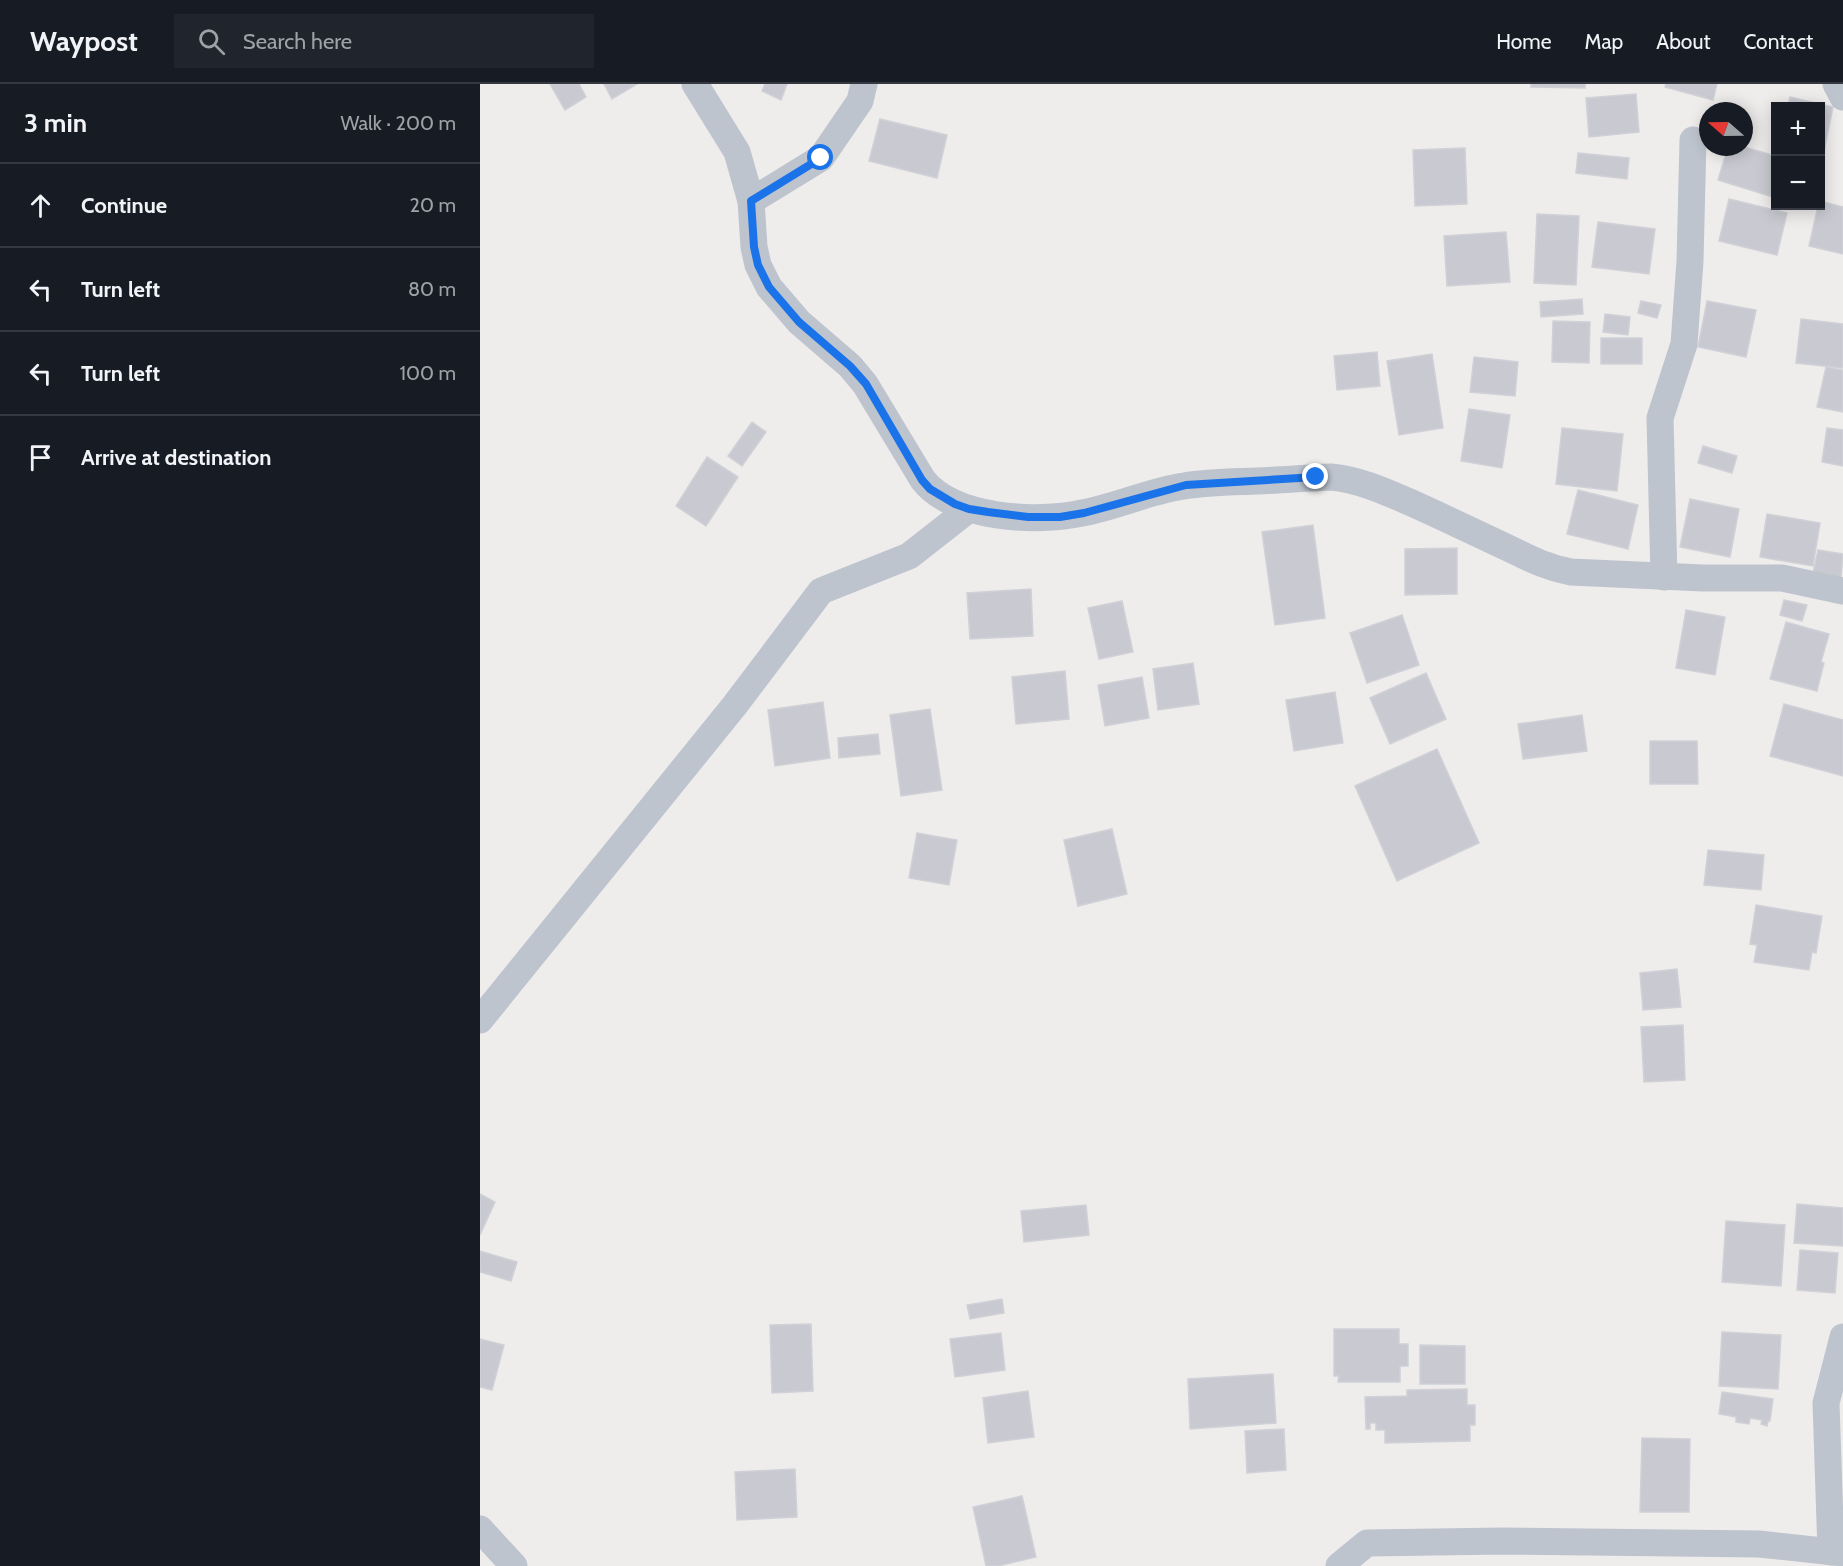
<!DOCTYPE html>
<meta charset="utf-8">
<style>
:root{--surface:#171b24;--page:#20242c;--text:#f1f3f6;--muted:#9ea1a6;--line:#363941}
body{margin:0;font-family:Cabin,sans-serif;background:var(--page);color:var(--text)}
.controls{position:absolute;right:18px;top:18px;display:grid;overflow:hidden;border-radius:0px;box-shadow:0 3px 15px #0003}
.controls button{width:54px;height:54px;display:grid;place-items:center;padding:0;border:0;border-bottom:2px solid var(--line);background:var(--surface);color:var(--text);font:30px sans-serif}
.compass{position:absolute;left:1219px;top:18px;width:54px;height:54px;border-radius:50%;background:var(--surface);box-shadow:0 3px 15px #0003;rotate:290deg}
.stop{position:absolute;width:18px;height:18px;margin:-14px;border:4px solid #1a73e8;border-radius:50%;background:#fff}
.stop.end{background:#1a73e8;border-color:#fff;box-shadow:0 2px 6px #0008}
.list{margin:0;padding:0;list-style:none}
h2{display:flex;justify-content:space-between;align-items:center;height:78px;margin:0;padding:0 24px;font-size:26px}
h2 small{font-size:20px;font-weight:400;color:var(--muted)}
.list li{display:grid;grid-template-columns:39px 1fr auto;gap:18px;align-items:center;box-sizing:border-box;height:84px;padding:0 24px;border-top:2px solid var(--line)}
.list b{display:block;font-size:22px;white-space:nowrap}
.list em{font-size:20px;font-style:normal;color:var(--muted)}
.icon{flex:none;width:33px;height:33px;fill:none;stroke:currentColor;stroke-width:2;stroke-linecap:round;stroke-linejoin:round}
.map{position:relative;flex:none;width:1363px;height:1482px;overflow:hidden}
header{display:flex;align-items:center;gap:36px;box-sizing:border-box;height:84px;padding:0 30px;background:var(--surface);border-bottom:2px solid var(--line)}
header strong{font-size:28px}
nav{display:flex;gap:33px;margin-inline-start:auto;font-size:21px}
.search{width:420px;height:54px;background:var(--page);display:flex;align-items:center;gap:15px;box-sizing:border-box;padding:0 21px;border-radius:0px;color:var(--muted);font-size:22px}
main{display:flex}
aside{flex:1;background:var(--surface)}
.map>svg:first-child{display:block}
.building{fill:#c9cad1;stroke:#d0d1d7;stroke-width:1.5}
.lines{fill:none;stroke-linecap:round;stroke-linejoin:round}
.street{stroke:#bdc4ce;stroke-width:27}
.route{stroke:#1a73e8;stroke-width:8}
</style>
<header>
<strong>Waypost</strong>
<div class="search"><svg class="icon" aria-label="search" viewBox="0 0 24 24"><circle cx="10" cy="10" r="6"/><path d="M15 15l6 6"/></svg>Search here</div>
<nav><a>Home</a><a>Map</a><a>About</a><a>Contact</a></nav>
</header>
<main>
<aside>
<h2>3 min<small>Walk · 200 m</small></h2>
<ul class="list">
<li><svg class="icon" aria-label="ahead" viewBox="0 0 24 24"><path d="M12 20V5M6 11l6-6 6 6"/></svg><div><b>Continue</b></div><em>20 m</em></li>
<li><svg class="icon" aria-label="left" viewBox="0 0 24 24"><path d="M17 20v-9H6M10 6l-5 5 5 5"/></svg><div><b>Turn left</b></div><em>80 m</em></li>
<li><svg class="icon" aria-label="left" viewBox="0 0 24 24"><path d="M17 20v-9H6M10 6l-5 5 5 5"/></svg><div><b>Turn left</b></div><em>100 m</em></li>
<li><svg class="icon" aria-label="arrive" viewBox="0 0 24 24"><path d="M6 21V4h12l-3 4 3 4H6"/></svg><div><b>Arrive at destination</b></div></li>
</ul>
</aside>
<div class="map">
<svg width="1363" height="1482" viewBox="0 0 1363 1482">
<rect width="100%" height="100%" fill="#efecec"/>
<!-- building -->
<g class="building">
<polygon points="70,0 99,0 106,13 85,26"/>
<polygon points="124,0 157,0 132,15"/>
<polygon points="285,0 307,0 301,16 282,7"/>
<polygon points="1051,0 1105,0 1105,4 1051,3"/>
<polygon points="1186,0 1237,0 1233,16 1185,3"/>
<polygon points="1156,10 1159,48 1109,53 1106,14"/>
<polygon points="1310,13 1353,23 1344,67 1340,66 1340,22 1308,22"/>
<polygon points="400,35 467,51 457,94 389,77"/>
<polygon points="1248,63 1264,63 1296,72 1296,114 1238,96"/>
<polygon points="985,64 987,120 935,122 933,66"/>
<polygon points="1098,69 1149,74 1147,95 1096,89"/>
<polygon points="1249,115 1307,129 1297,171 1239,157"/>
<polygon points="1340,117 1363,123 1363,170 1329,162 1338,122 1340,122"/>
<polygon points="1057,130 1099,132 1096,201 1054,199"/>
<polygon points="1118,138 1175,145 1169,190 1112,183"/>
<polygon points="1026,148 1030,198 967,202 964,152"/>
<polygon points="1102,215 1103,230 1061,233 1060,218"/>
<polygon points="1161,217 1181,221 1177,234 1158,229"/>
<polygon points="1227,217 1276,226 1266,273 1218,263"/>
<polygon points="1125,230 1150,233 1148,251 1123,248"/>
<polygon points="1321,235 1363,240 1363,284 1316,279"/>
<polygon points="1073,237 1110,238 1109,279 1072,278"/>
<rect x="1121" y="254" width="41" height="26"/>
<polygon points="897,268 900,302 857,306 854,272"/>
<polygon points="952,270 963,344 919,351 907,277"/>
<polygon points="994,273 1038,278 1035,312 990,308"/>
<polygon points="1346,283 1363,286 1363,328 1337,323"/>
<polygon points="989,325 1030,331 1022,384 981,377"/>
<polygon points="272,338 286,348 262,382 248,372"/>
<polygon points="1082,344 1143,350 1137,407 1076,400"/>
<polygon points="1347,344 1363,346 1363,382 1342,378"/>
<polygon points="1223,362 1257,372 1252,389 1218,379"/>
<polygon points="227,373 258,393 226,442 196,422"/>
<polygon points="1098,406 1158,421 1148,465 1087,450"/>
<polygon points="1210,415 1259,425 1250,473 1200,463"/>
<polygon points="1287,430 1340,439 1333,482 1280,473"/>
<polygon points="833,441 845,534 795,541 782,448"/>
<polygon points="977,464 977,510 925,511 925,465"/>
<polygon points="1338,466 1363,470 1361,494 1333,489"/>
<polygon points="551,505 553,552 490,555 487,509"/>
<polygon points="1304,516 1327,521 1322,537 1300,531"/>
<polygon points="642,517 653,568 619,575 608,524"/>
<polygon points="1206,526 1245,533 1235,591 1196,584"/>
<polygon points="922,531 939,581 887,599 870,549"/>
<polygon points="1306,538 1349,550 1341,578 1344,579 1337,607 1290,595"/>
<polygon points="713,579 719,620 678,626 673,585"/>
<polygon points="585,587 589,635 536,640 532,593"/>
<polygon points="946,589 966,635 910,660 890,614"/>
<polygon points="662,593 669,634 625,642 618,601"/>
<polygon points="855,608 863,659 814,667 806,616"/>
<polygon points="343,618 350,674 295,682 288,626"/>
<polygon points="1304,620 1363,636 1363,692 1290,672"/>
<polygon points="450,625 462,706 421,712 410,631"/>
<polygon points="1102,631 1107,667 1043,675 1038,640"/>
<polygon points="398,650 400,670 359,674 358,654"/>
<polygon points="1170,657 1217,657 1218,700 1170,700"/>
<polygon points="957,665 999,759 917,797 875,702"/>
<polygon points="632,745 647,810 598,822 584,756"/>
<polygon points="437,749 477,756 469,801 429,794"/>
<polygon points="1228,766 1284,771 1281,806 1224,801"/>
<polygon points="1276,821 1342,832 1336,869 1332,868 1329,886 1274,878 1277,861 1270,860"/>
<polygon points="1197,885 1201,923 1163,926 1160,889"/>
<polygon points="1203,941 1205,996 1164,998 1161,943"/>
<polygon points="0,1110 15,1118 0,1151"/>
<polygon points="1317,1120 1363,1124 1363,1162 1314,1159"/>
<polygon points="606,1121 609,1151 544,1158 541,1127"/>
<polygon points="1246,1137 1305,1141 1301,1202 1242,1198"/>
<polygon points="1320,1166 1358,1169 1355,1209 1317,1206"/>
<polygon points="0,1167 37,1178 31,1197 0,1188"/>
<polygon points="522,1215 524,1229 490,1235 487,1221"/>
<polygon points="331,1240 333,1307 292,1309 290,1241"/>
<polygon points="854,1245 919,1245 919,1260 928,1260 928,1282 920,1282 920,1298 858,1298 859,1292 854,1292"/>
<polygon points="1242,1248 1301,1251 1298,1305 1239,1302"/>
<polygon points="521,1249 525,1286 475,1293 470,1255"/>
<polygon points="0,1255 24,1261 12,1306 0,1303"/>
<polygon points="940,1261 985,1262 985,1300 940,1300"/>
<polygon points="793,1290 796,1339 710,1345 708,1295"/>
<polygon points="987,1305 987,1321 995,1321 995,1341 990,1341 990,1357 905,1359 905,1346 896,1346 896,1339 890,1339 890,1345 886,1345 885,1313 927,1312 927,1306"/>
<polygon points="548,1307 554,1353 508,1359 503,1314"/>
<polygon points="1242,1308 1293,1315 1290,1337 1288,1337 1287,1342 1281,1340 1282,1336 1270,1334 1269,1340 1256,1338 1256,1333 1239,1330"/>
<polygon points="804,1345 806,1386 767,1389 765,1347"/>
<polygon points="1162,1354 1210,1355 1209,1428 1160,1428"/>
<polygon points="315,1385 317,1433 257,1436 255,1388"/>
<polygon points="542,1412 556,1473 518,1482 506,1482 493,1423"/>
</g>
<g class="lines">
<!-- street -->
<g class="street">
<path d="M 215,0 L 257,68 L 271,117 L 274,163 L 278,181 L 289,203 L 319,238 L 370,282 L 385,300 L 443,396 C 474,435 556,439 602,429 C 636,423 669,407 704,402 C 728,398 753,398 777,397 C 802,396 826,394 851,393 C 881,396 906,408 934,420 C 965,434 996,449 1026,463 C 1049,474 1065,483 1091,488 L 1223,494 L 1302,494 L 1363,507"/>
<polyline points="1356,0 1363,13"/>
<polyline points="271,117 341,74 380,17 384,0"/>
<polyline points="1184,493 1180,334 1204,260 1210,177 1213,56"/>
<polyline points="0,936 255,621 341,507 429,472 489,425"/>
<polyline points="0,1445 34,1482"/>
<polyline points="1351,1468 1346,1319 1363,1253"/>
<polyline points="859,1482 887,1459 1023,1457 1279,1460 1363,1469"/>
</g>
</g>
<g class="lines">
<!-- route -->
<polyline class="route" points="341,74 271,117 274,163 278,181 289,203 319,238 370,282 386,300 442,396 450,405 475,420 489,425 508,428 548,433 580,433 604,429 706,401 836,393"/>
</g>
</svg>
<div class="controls">
<button>+</button>
<button>−</button>
</div>
<svg class="compass" viewBox="-18 -18 36 36"><path d="M0-13l5 13h-10z" fill="#e53935"/><path d="M0 13l5-13h-10z" fill="#9ea1a6"/></svg>
<div class="stop" style="left:341px;top:74px"></div>
<div class="stop end" style="left:836px;top:393px"></div>
</div>
</main>
